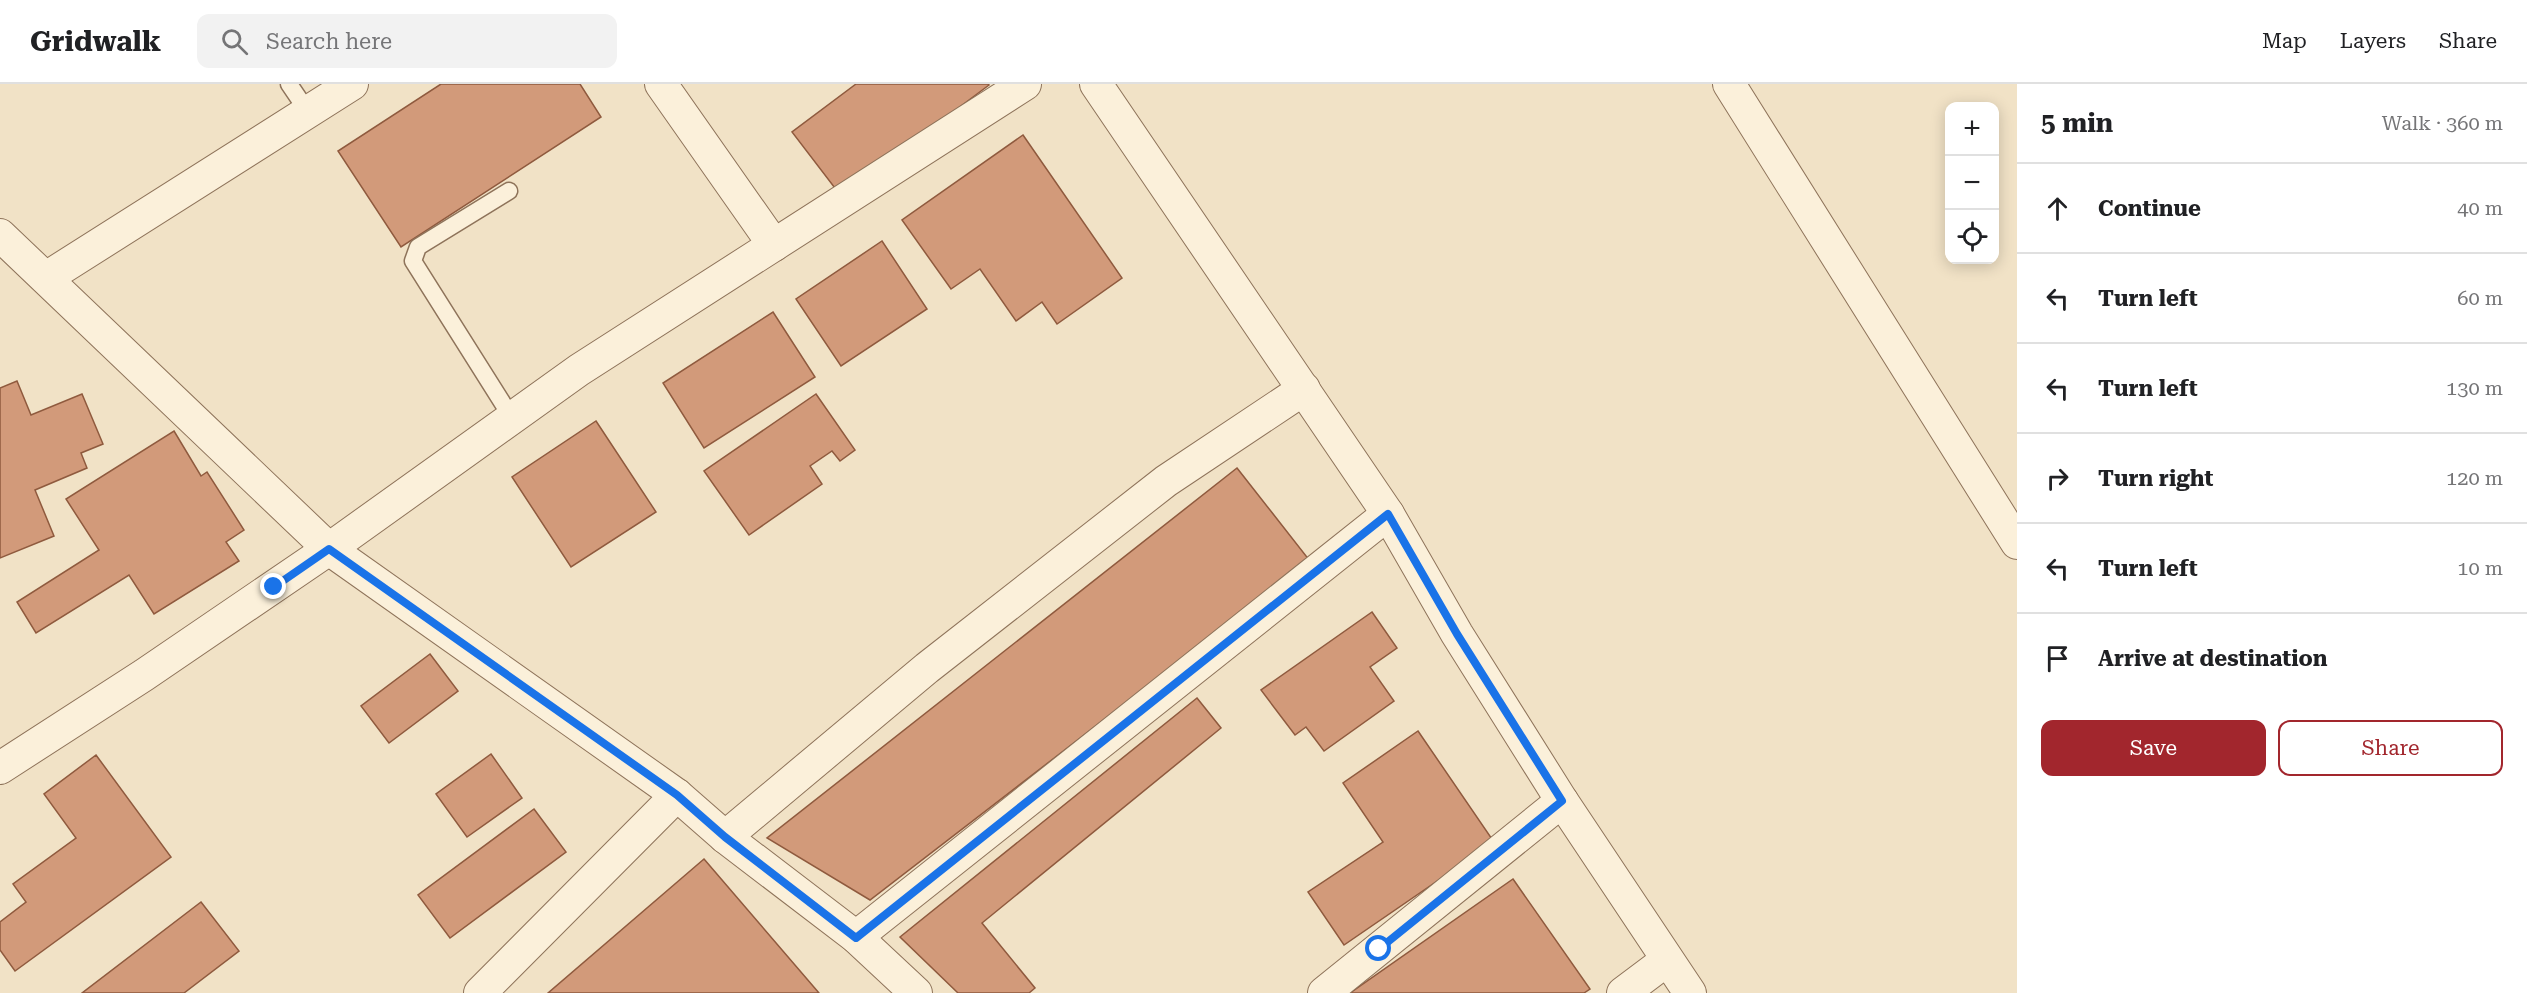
<!DOCTYPE html>
<meta charset="utf-8">
<style>
:root{--surface:#fff;--page:#f2f2f2;--text:#202124;--muted:#757577;--line:#e0e0e0;--accent:#a2262d}
body{margin:0;font-family:"Roboto Serif",serif;background:var(--page);color:var(--text)}
.controls{position:absolute;right:18px;top:18px;display:grid;overflow:hidden;border-radius:12px;box-shadow:0 3px 15px #0003}
.controls button{width:54px;height:54px;display:grid;place-items:center;padding:0;border:0;border-bottom:2px solid var(--line);background:var(--surface);color:var(--text);font:30px sans-serif}
.stop{position:absolute;width:18px;height:18px;margin:-14px;border:4px solid #1a73e8;border-radius:50%;background:#fff}
.stop.end{background:#1a73e8;border-color:#fff;box-shadow:0 2px 6px #0008}
.list{margin:0;padding:0;list-style:none}
h2{display:flex;justify-content:space-between;align-items:center;height:78px;margin:0;padding:0 24px;font-size:26px}
h2 small{font-size:20px;font-weight:400;color:var(--muted)}
.list li{display:grid;grid-template-columns:39px 1fr auto;gap:18px;align-items:center;box-sizing:border-box;height:90px;padding:0 24px;border-top:2px solid var(--line)}
.list b{display:block;font-size:22px;white-space:nowrap}
.list em{font-size:20px;font-style:normal;color:var(--muted)}
.actions{display:flex;gap:12px;padding:18px 24px}
.actions a{flex:1;padding:14px 0;border:2px solid var(--accent);border-radius:12px;text-align:center;font-size:21px;color:var(--accent)}
.actions .main{background:var(--accent);color:#fff}
.icon{flex:none;width:33px;height:33px;fill:none;stroke:currentColor;stroke-width:2;stroke-linecap:round;stroke-linejoin:round}
.map{position:relative;flex:none;width:2017px;height:909px;overflow:hidden}
header{display:flex;align-items:center;gap:36px;box-sizing:border-box;height:84px;padding:0 30px;background:var(--surface);border-bottom:2px solid var(--line)}
header strong{font-size:28px}
nav{display:flex;gap:33px;margin-inline-start:auto;font-size:21px}
.search{width:420px;height:54px;background:var(--page);display:flex;align-items:center;gap:15px;box-sizing:border-box;padding:0 21px;border-radius:12px;color:var(--muted);font-size:22px}
main{display:flex}
aside{flex:1;background:var(--surface)}
.map>svg:first-child{display:block}
.building{fill:#d29a7a;stroke:#8f5a3e;stroke-width:1.5}
.lines{fill:none;stroke-linecap:round;stroke-linejoin:round}
.service-casing{stroke:#8e735a;stroke-width:19}
.minor-casing{stroke:#8e735a;stroke-width:34}
.service{stroke:#fbf0da;stroke-width:16}
.minor{stroke:#fbf0da;stroke-width:32}
.route{stroke:#1a73e8;stroke-width:8}
</style>
<header>
<strong>Gridwalk</strong>
<div class="search"><svg class="icon" aria-label="search" viewBox="0 0 24 24"><circle cx="10" cy="10" r="6"/><path d="M15 15l6 6"/></svg>Search here</div>
<nav><a>Map</a><a>Layers</a><a>Share</a></nav>
</header>
<main>
<div class="map">
<svg width="2017" height="909" viewBox="0 0 2017 909">
<rect width="100%" height="100%" fill="#f1e2c6"/>
<!-- building -->
<g class="building">
<polygon points="441,0 580,0 601,33 401,163 338,67"/>
<polygon points="856,0 988,0 989,1 841,112 792,48"/>
<polygon points="1023,51 1122,194 1057,240 1042,218 1016,237 980,185 951,205 902,136"/>
<polygon points="882,157 927,225 841,282 796,215"/>
<polygon points="773,228 815,293 704,364 663,299"/>
<polygon points="17,297 31,331 82,310 103,360 81,369 87,384 35,406 54,452 0,474 0,304"/>
<polygon points="816,310 855,366 840,377 832,367 810,382 822,400 749,451 704,387"/>
<polygon points="596,337 656,428 571,483 512,393"/>
<polygon points="174,347 201,392 207,388 244,446 226,458 239,477 154,530 129,491 36,549 17,518 99,466 66,415"/>
<polygon points="1237,384 1310,477 870,816 767,754"/>
<polygon points="1372,528 1397,564 1370,583 1394,617 1324,667 1306,643 1295,651 1261,606"/>
<polygon points="430,570 458,607 389,659 361,622"/>
<polygon points="1197,614 1221,644 982,839 1035,904 1029,909 958,909 900,853"/>
<polygon points="1418,647 1494,758 1344,861 1308,808 1383,758 1343,699"/>
<polygon points="491,670 522,714 467,753 436,710"/>
<polygon points="96,671 171,773 15,887 0,866 0,838 26,818 13,800 76,754 44,710"/>
<polygon points="534,725 566,768 450,854 418,811"/>
<polygon points="704,775 819,909 548,909"/>
<polygon points="1513,795 1590,905 1584,909 1350,909"/>
<polygon points="201,818 239,867 184,909 82,909"/>
</g>
<g class="lines">
<!-- service casing -->
<g class="service-casing">
<g id="service">
<polyline points="289,0 308,28"/>
<polyline points="509,107 418,163 413,177 512,334"/>
</g>
</g>
<!-- minor casing -->
<g class="minor-casing">
<g id="minor">
<polyline points="661,0 774,161"/>
<polyline points="1096,0 1388,430 1457,550 1562,717 1690,909"/>
<polyline points="1729,0 2017,459"/>
<polyline points="0,151 329,465 677,711 725,753 856,853 916,909"/>
<polyline points="46,194 352,0"/>
<polyline points="0,684 144,591 329,465 579,286 1025,0"/>
<polyline points="725,753 927,584 1166,397 1304,305"/>
<polyline points="856,853 1388,430"/>
<polyline points="480,909 677,711"/>
<polyline points="1324,909 1562,717"/>
<polyline points="1623,909 1667,876"/>
</g>
</g>
<!-- service -->
<use href="#service" class="service"/>
<!-- minor -->
<use href="#minor" class="minor"/>
</g>
<g class="lines">
<!-- route -->
<polyline class="route" points="274,503 329,465 677,711 725,753 856,854 1388,430 1457,550 1562,717 1379,865"/>
</g>
</svg>
<div class="controls">
<button>+</button>
<button>−</button>
<button><svg class="icon" aria-label="locate" viewBox="0 0 24 24"><circle cx="12" cy="12" r="6"/><path d="M12 2v4M12 18v4M2 12h4M18 12h4"/></svg></button>
</div>
<div class="stop" style="left:1379px;top:865px"></div>
<div class="stop end" style="left:274px;top:503px"></div>
</div>
<aside>
<h2>5 min<small>Walk · 360 m</small></h2>
<ul class="list">
<li><svg class="icon" aria-label="ahead" viewBox="0 0 24 24"><path d="M12 20V5M6 11l6-6 6 6"/></svg><div><b>Continue</b></div><em>40 m</em></li>
<li><svg class="icon" aria-label="left" viewBox="0 0 24 24"><path d="M17 20v-9H6M10 6l-5 5 5 5"/></svg><div><b>Turn left</b></div><em>60 m</em></li>
<li><svg class="icon" aria-label="left" viewBox="0 0 24 24"><path d="M17 20v-9H6M10 6l-5 5 5 5"/></svg><div><b>Turn left</b></div><em>130 m</em></li>
<li><svg class="icon" aria-label="right" viewBox="0 0 24 24"><path d="M7 20v-9h11M14 6l5 5-5 5"/></svg><div><b>Turn right</b></div><em>120 m</em></li>
<li><svg class="icon" aria-label="left" viewBox="0 0 24 24"><path d="M17 20v-9H6M10 6l-5 5 5 5"/></svg><div><b>Turn left</b></div><em>10 m</em></li>
<li><svg class="icon" aria-label="arrive" viewBox="0 0 24 24"><path d="M6 21V4h12l-3 4 3 4H6"/></svg><div><b>Arrive at destination</b></div></li>
</ul>
<div class="actions"><a class="main">Save</a><a>Share</a></div>
</aside>
</main>
